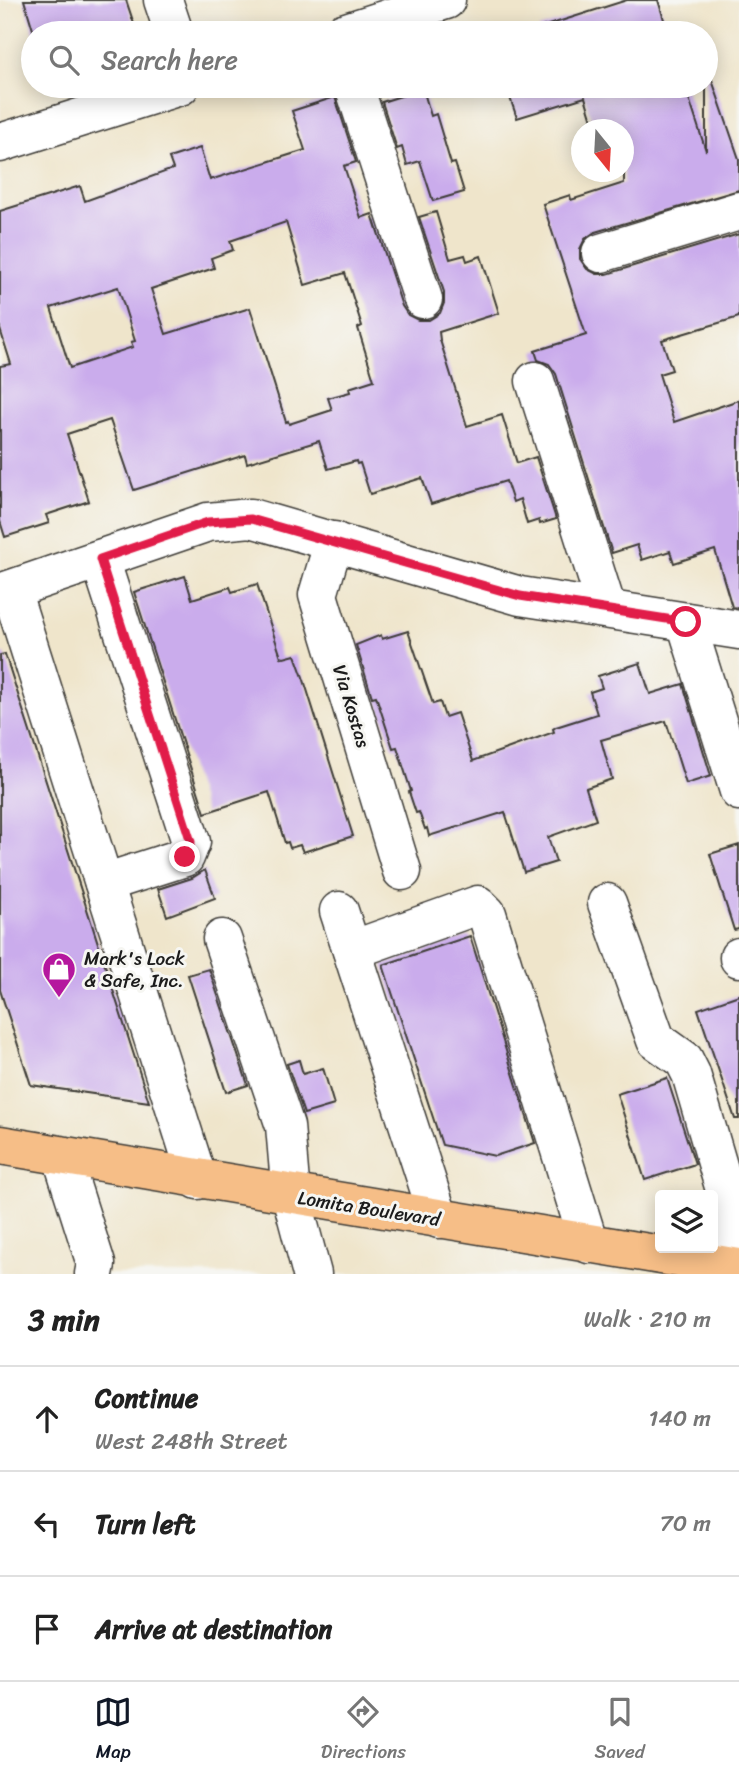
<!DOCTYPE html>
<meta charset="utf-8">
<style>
:root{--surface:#fff;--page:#f2f2f2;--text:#222;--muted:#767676;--line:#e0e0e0;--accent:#111827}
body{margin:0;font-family:Sriracha,sans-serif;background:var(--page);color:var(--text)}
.controls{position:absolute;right:21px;bottom:21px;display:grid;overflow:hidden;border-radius:7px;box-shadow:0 4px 18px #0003}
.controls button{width:63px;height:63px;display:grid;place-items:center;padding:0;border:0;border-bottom:2px solid var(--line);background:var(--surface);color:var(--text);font:35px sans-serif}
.compass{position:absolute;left:571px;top:119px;width:63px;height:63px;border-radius:50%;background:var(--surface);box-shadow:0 4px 18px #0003;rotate:162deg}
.stop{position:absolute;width:21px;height:21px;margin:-16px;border:5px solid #e11d48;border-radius:50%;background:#fff}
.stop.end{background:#e11d48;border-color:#fff;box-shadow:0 2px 7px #0008}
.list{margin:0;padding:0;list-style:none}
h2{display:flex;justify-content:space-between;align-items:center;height:91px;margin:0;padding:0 28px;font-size:30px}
h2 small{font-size:23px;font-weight:400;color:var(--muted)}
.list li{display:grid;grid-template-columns:46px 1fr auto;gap:21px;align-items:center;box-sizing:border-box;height:105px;padding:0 28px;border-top:2px solid var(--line)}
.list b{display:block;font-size:26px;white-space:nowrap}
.list p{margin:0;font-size:23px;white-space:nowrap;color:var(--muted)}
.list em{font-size:23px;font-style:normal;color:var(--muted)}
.icon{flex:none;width:38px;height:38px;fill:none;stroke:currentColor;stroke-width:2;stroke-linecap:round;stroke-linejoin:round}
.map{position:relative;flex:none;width:739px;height:1274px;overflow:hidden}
.search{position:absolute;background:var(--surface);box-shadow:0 4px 18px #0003;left:21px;right:21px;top:21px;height:77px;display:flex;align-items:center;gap:18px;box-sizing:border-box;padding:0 24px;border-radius:38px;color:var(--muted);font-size:26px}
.sheet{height:406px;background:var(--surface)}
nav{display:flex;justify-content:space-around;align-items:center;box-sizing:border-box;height:98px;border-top:2px solid var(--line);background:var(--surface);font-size:19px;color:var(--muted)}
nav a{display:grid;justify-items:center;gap:4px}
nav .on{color:var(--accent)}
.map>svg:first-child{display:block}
.building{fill:#caacec;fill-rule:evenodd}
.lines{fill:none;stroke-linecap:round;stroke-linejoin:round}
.minor-casing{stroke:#3c3a36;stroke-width:41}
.major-casing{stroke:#3c3a36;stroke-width:41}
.minor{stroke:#fff;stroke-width:38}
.major{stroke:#f6be87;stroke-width:38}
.route{stroke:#e11d48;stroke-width:9}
.labels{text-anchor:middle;stroke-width:6;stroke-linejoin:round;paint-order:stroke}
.street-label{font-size:19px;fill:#1c1c1c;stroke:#f6f6f2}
.poi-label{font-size:19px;fill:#1c1c1c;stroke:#f6f6f2;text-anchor:start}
</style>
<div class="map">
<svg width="739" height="1274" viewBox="0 0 739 1274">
<rect width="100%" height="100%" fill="#f6f6f2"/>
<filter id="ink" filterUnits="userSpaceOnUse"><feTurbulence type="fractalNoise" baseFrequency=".0143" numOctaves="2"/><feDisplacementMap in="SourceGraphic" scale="14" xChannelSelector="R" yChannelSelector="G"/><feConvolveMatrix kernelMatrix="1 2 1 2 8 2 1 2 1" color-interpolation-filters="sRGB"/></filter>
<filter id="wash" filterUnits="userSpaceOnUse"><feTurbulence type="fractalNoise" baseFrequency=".00686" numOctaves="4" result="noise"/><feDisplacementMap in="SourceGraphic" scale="28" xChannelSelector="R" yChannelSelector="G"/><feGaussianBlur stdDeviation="1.57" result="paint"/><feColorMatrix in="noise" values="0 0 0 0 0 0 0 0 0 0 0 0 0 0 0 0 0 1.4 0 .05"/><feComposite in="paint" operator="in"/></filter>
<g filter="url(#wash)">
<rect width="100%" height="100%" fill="#efe5cb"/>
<g id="blocks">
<!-- building -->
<g class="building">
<polygon points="24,0 126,0 137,33 34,33"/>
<polygon points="627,0 658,0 668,33 540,33 539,28"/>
<polygon points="711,77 739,159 739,190 595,232 585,239 580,249 580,259 587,269 597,274 607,274 739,234 739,317 662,340 672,370 659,374 674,422 739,400 739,608 732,607 715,550 674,563 670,551 642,560 637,545 612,553 556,374 549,364 538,360 535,351 586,335 543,204 570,195 571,200 624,183 624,130 595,130 585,97 517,118 506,86 685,86 706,151 706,78"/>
<polygon points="423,89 431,116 436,114 451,164 455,163 464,192 433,201 420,161 407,165 402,147 397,149 382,102"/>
<path d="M 335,97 L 356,162 L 344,166 L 361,218 L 372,214 L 402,306 L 408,315 L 418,320 L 429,320 L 440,313 L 444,303 L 444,292 L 419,217 L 436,212 L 450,259 L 465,255 L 467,261 L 481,256 L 499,313 L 439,332 L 440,340 L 467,426 L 502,415 L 517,463 L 536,457 L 556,519 L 540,524 L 539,520 L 527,524 L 520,499 L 513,502 L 506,481 L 431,504 L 422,478 L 370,494 L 360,463 L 357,464 L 356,461 L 328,469 L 319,441 L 247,463 L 245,455 L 134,490 L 110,420 L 67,434 L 89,501 L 46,515 L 49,523 L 5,537 L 0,521 L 0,366 L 11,364 L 0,329 L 0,211 L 80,186 L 85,201 L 173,169 L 169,158 L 200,148 L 210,180 L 305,150 L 292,111 ZM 286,222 L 305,285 L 345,273 L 362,326 L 358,328 L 374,380 L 349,388 L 350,392 L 328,398 L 332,410 L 289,424 L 288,421 L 286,422 L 250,308 L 166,334 L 151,289 L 214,268 L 211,258 L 233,250 L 230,241 ZM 118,287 L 135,341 L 131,342 L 133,347 L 70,368 L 51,308 Z"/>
<polygon points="185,576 192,599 230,587 232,592 257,584 281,657 284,658 295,655 304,680 353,836 303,852 300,845 290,848 288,842 285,843 269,792 205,813 134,592"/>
<polygon points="408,631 433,704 440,702 445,717 457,713 473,761 554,732 553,729 556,727 597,714 590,692 602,688 598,676 640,663 650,694 683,684 711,776 686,784 666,721 601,740 612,779 586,788 596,820 548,837 556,862 524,872 505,812 429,836 427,828 425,829 419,812 416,813 409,792 411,791 397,747 393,748 376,696 372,697 356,645 381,635 382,639"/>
<polygon points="5,654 149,1102 31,1085 0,990 0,655"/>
<polygon points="739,845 739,929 734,930 710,854"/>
<polygon points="205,870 215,898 167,916 158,889 192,878"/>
<polygon points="470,936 535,1143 495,1156 442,1145 383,965"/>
<polygon points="209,969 248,1085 226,1092 188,975"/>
<polygon points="739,995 739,1119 735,1119 698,1009"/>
<polygon points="299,1060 303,1074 323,1068 334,1105 304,1114 287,1064"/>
<polygon points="667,1078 695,1164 645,1180 617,1094"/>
</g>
</g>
</g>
<g filter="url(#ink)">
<use href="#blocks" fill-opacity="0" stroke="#3c3a36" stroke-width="2"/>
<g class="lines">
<!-- minor casing -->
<g class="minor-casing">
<g id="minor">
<polyline points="163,0 174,33"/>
<polyline points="343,33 446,0"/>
<polyline points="354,86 423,299"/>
<polyline points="0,143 180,86"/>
<polyline points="601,253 739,211"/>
<polyline points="535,381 607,609"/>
<polyline points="334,541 318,595 402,871"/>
<polyline points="100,559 191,842 185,857 104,883"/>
<polyline points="11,590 198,1180"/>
<polyline points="0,593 208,522 251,518 520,596 739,630"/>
<polyline points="686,622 739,791"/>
<polyline points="607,903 656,1040 684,1060 691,1074 732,1214 735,1268"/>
<polyline points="339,911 439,1219"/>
<polyline points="222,939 285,1126 291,1195 312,1274"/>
<polyline points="352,950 478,905 487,914 589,1244"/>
<polyline points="739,958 739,957"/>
<polyline points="62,1157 96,1264 94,1274"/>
</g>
</g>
<!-- major casing -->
<g class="major-casing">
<polyline id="major" points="0,1145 739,1268"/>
</g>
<!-- minor -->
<use href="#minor" class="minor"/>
<!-- major -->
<use href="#major" class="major"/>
</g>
</g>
<g class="lines" filter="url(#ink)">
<!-- route -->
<polyline class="route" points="185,857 191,842 100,559 208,522 251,519 520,596 686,622"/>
</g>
<!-- icons -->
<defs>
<g id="shop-pin" transform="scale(1.75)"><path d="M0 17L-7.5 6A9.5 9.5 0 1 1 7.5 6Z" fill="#b5179e" stroke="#f6f6f2"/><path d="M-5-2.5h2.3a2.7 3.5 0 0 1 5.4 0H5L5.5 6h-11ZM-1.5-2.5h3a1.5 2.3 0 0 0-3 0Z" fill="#fff"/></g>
</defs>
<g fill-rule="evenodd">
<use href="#shop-pin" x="59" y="969"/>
</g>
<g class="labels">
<!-- street labels -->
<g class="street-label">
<text transform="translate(352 706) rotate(73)" y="7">Via Kostas</text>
<text transform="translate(369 1208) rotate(9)" y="7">Lomita Boulevard</text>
</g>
<!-- poi labels -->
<g class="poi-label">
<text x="84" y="965">Mark's Lock<tspan x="84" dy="22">&amp; Safe, Inc.</tspan></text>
</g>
</g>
</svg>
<div class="controls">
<button><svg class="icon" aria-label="layers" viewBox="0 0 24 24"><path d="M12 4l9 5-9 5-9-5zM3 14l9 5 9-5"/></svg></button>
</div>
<svg class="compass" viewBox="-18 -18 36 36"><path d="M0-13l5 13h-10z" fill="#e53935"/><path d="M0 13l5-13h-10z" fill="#767676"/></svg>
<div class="stop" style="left:686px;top:622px"></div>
<div class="stop end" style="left:185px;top:857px"></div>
<div class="search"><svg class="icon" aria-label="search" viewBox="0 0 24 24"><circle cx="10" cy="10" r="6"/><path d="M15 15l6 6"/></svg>Search here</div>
</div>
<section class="sheet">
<h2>3 min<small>Walk · 210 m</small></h2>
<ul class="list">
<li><svg class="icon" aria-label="ahead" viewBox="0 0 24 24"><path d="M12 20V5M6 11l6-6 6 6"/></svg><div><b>Continue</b><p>West 248th Street</p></div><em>140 m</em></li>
<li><svg class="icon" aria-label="left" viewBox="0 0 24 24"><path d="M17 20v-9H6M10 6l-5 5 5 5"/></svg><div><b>Turn left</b></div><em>70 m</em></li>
<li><svg class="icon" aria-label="arrive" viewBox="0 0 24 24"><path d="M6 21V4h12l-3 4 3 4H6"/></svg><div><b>Arrive at destination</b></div></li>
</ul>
</section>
<nav>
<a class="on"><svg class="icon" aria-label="map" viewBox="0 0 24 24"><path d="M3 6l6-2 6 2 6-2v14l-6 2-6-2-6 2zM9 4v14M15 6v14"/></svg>Map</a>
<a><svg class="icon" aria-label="directions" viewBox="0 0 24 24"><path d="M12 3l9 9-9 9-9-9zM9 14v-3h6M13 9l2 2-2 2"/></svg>Directions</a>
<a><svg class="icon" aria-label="saved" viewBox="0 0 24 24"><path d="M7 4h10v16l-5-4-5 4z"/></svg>Saved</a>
</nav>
